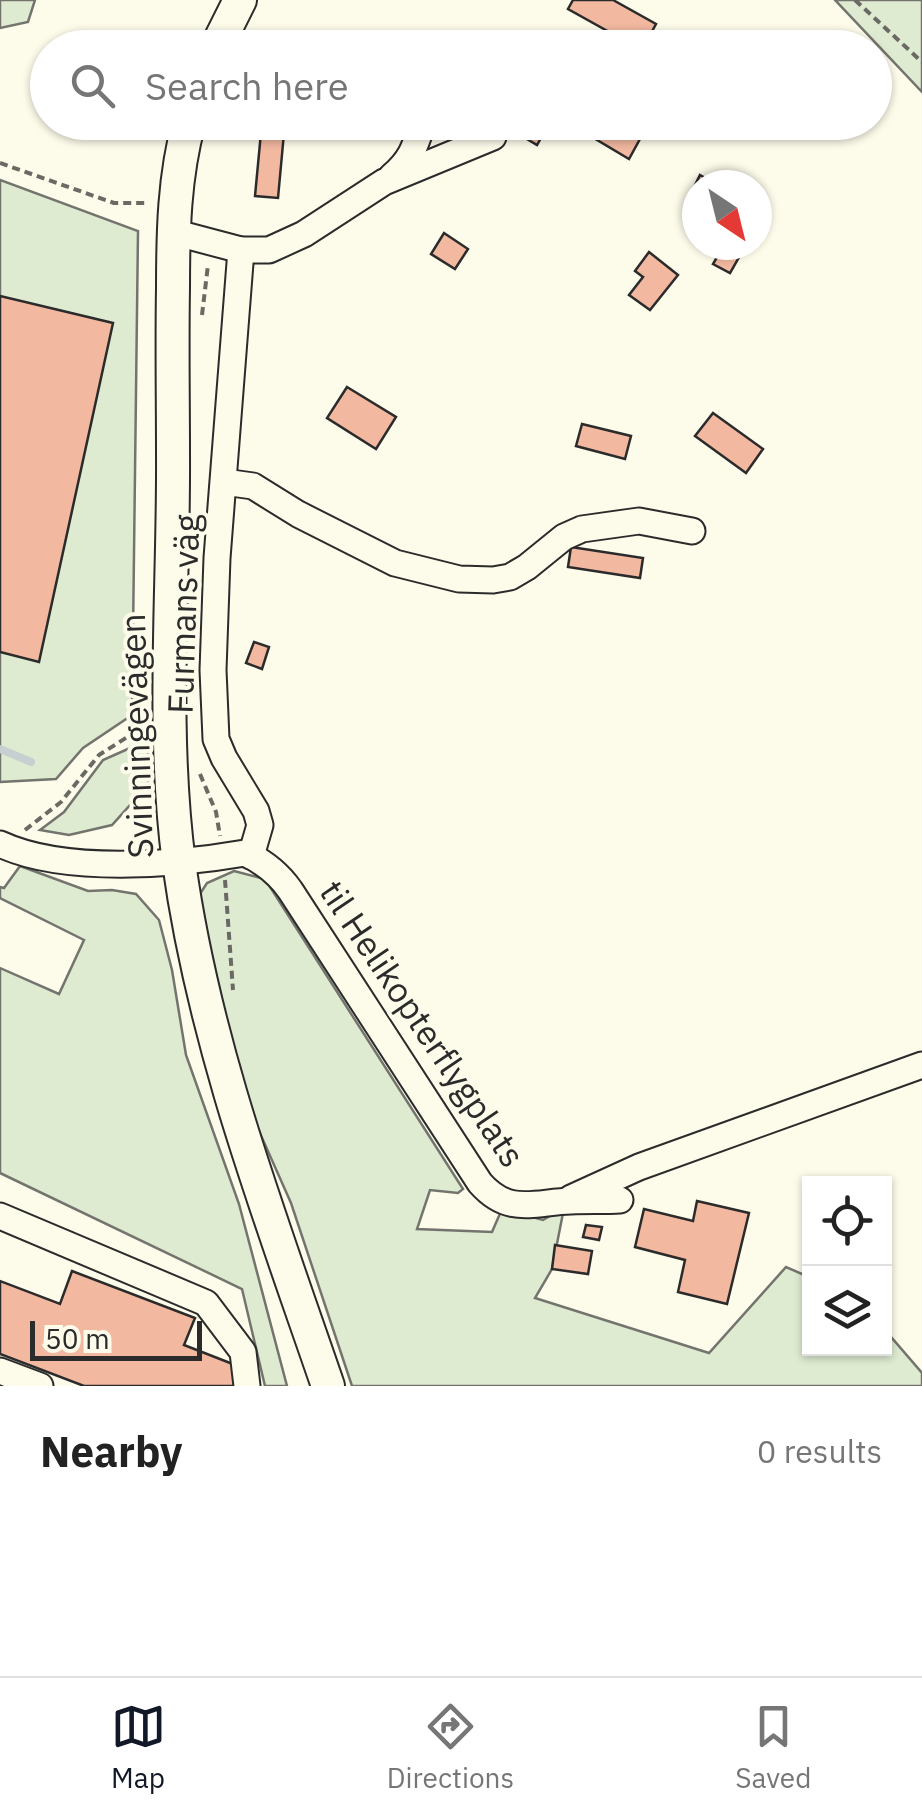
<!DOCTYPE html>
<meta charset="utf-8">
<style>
:root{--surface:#fff;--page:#f2f2f2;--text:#222;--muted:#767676;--line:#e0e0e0;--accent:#111827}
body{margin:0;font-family:"IBM Plex Sans",sans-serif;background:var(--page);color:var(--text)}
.controls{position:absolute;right:30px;bottom:30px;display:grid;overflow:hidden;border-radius:0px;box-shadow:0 2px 8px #0004}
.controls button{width:90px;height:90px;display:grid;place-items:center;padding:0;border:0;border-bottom:2px solid var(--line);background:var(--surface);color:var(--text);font:50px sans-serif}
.compass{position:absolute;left:682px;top:170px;width:90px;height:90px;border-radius:50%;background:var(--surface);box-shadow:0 2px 8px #0004;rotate:145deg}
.scale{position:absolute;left:30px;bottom:25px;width:172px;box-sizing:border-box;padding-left:10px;border:5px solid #2b2b2b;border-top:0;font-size:28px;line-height:35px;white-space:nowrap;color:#2b2b2b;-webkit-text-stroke:8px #fdfbea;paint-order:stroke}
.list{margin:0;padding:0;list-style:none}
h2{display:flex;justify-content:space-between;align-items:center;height:130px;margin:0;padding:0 40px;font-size:42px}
h2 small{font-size:32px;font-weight:400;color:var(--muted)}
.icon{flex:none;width:55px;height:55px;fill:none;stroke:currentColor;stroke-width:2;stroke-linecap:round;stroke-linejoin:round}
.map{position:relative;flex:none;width:922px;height:1386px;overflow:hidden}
.search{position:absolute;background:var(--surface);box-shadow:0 2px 8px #0004;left:30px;right:30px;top:30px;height:110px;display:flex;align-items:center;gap:25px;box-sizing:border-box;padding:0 35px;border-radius:55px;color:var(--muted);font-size:38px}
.sheet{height:290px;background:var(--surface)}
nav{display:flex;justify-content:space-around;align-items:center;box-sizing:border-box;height:140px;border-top:2px solid var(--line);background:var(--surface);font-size:28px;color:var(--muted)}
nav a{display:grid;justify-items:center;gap:5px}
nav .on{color:var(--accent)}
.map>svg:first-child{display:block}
.green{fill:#deebd1;stroke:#74746e;stroke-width:2.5}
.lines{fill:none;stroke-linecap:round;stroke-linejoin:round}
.stream{stroke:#c7d0d0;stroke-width:8}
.building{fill:#f2b8a0;stroke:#2b2b2b;stroke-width:2.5}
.minor-casing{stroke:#2b2b2b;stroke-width:29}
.major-casing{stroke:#2b2b2b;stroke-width:36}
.path{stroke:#6a6964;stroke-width:4;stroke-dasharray:8 5;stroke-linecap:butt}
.minor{stroke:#fdfbea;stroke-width:25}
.major{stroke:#fdfbea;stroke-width:32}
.labels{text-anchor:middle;stroke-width:8;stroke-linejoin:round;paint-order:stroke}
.street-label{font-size:35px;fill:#2b2b2b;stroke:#fdfbea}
</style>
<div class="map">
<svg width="922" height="1386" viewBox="0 0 922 1386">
<rect width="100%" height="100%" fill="#fdfbea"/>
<!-- green -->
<g class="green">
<polygon points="0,0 35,0 28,22 0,28"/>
<polygon points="835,0 922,0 922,92"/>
<polygon points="0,180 138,231 132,715 83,748 56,779 0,782"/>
<polygon points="148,740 148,785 112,825 69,835 40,830 64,812 103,760"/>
<polygon points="20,866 88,891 112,890 136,894 159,920 172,970 186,1055 239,1204 287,1386 265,1386 242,1289 0,1173 0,968 59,994 84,940 0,898 0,887 4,888"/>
<polygon points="234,871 265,879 463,1189 458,1193 430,1190 417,1229 492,1232 502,1209 543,1220 564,1208 552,1269 535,1298 709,1353 786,1267 809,1277 810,1348 884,1348 885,1330 922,1373 922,1386 352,1386 291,1203 243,1095 198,897 207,883"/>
</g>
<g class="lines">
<!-- stream -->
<polyline class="stream" points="0,749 31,762"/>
</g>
<!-- building -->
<g class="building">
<polygon points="573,0 613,0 656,24 643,48 638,48 568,9"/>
<polygon points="262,122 285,122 278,198 255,196"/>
<polygon points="523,122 550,122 537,145 517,133"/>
<polygon points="567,122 637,122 646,128 629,159"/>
<polygon points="700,175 718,185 697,185 697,196 691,193"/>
<polygon points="444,233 468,249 455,269 431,254"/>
<polygon points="724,245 746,245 730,273 713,264"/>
<polygon points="649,252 678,275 650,310 629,295 643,277 635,271"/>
<polygon points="0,296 113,323 39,662 0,652"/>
<polygon points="347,387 396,417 376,449 327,418"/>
<polygon points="713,413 763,449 746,473 695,436"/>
<polygon points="582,424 631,436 625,459 576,446"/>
<polygon points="571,547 643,558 640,578 568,567"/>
<polygon points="254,642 269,647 262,669 246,663"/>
<polygon points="697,1201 749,1213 727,1304 678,1292 685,1260 635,1247 644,1209 693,1221"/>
<polygon points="586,1225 602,1227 599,1240 583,1237"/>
<polygon points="555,1245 592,1251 588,1274 552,1269"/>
<polygon points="72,1271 195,1318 184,1345 243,1368 236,1386 84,1386 0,1354 0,1281 60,1304"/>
</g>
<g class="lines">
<!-- minor casing -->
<g class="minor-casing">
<g id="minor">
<path d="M 392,176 C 412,159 415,146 423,122"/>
<polyline points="173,232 241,250 269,250 304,234 384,182 493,137"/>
<polyline points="241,250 217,558 213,670 216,739 224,758 256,811 260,825 251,856"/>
<polyline points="224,482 253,486 298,514 395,563 459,579 493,580 510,577 527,567 564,537 582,529 639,521 692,531"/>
<path d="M 0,844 C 64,874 176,865 245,853 C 264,862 278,873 290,890 L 480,1183 C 509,1216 534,1202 571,1201 C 587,1200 604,1201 620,1200"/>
<polyline points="571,1198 639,1167 922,1065"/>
<polyline points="0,1216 206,1303 243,1352 247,1386"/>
<polyline points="0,1371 40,1386"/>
</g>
</g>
<!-- major casing -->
<g class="major-casing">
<g id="major">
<polyline points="216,48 240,0"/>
<path d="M 189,122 C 174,177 173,232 173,288 C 172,343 173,399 173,454 C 174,590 161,728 179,863 C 204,1044 269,1214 328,1386"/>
</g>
</g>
<!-- path -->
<g class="path">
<polyline points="855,0 922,62"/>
<polyline points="0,163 114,203 148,203"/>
<polyline points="202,315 208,265"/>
<polyline points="200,774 216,812 220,836"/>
<polyline points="25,830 61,802 99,755 140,729"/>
<polyline points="225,880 233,990"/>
</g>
<!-- minor -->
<use href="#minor" class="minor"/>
<!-- major -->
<use href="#major" class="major"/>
</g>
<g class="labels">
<!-- street labels -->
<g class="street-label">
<text transform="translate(184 614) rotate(-88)" y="12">Furmans väg</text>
<text transform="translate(137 736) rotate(-92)" y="12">Svinningevägen</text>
<text transform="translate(422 1024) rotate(56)" y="12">til Helikopterflygplats</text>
</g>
</g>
</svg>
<div class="controls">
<button><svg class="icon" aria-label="locate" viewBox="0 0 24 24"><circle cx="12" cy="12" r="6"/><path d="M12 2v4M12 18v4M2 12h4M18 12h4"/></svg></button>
<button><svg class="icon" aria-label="layers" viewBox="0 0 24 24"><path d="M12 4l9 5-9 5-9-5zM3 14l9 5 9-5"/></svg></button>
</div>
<svg class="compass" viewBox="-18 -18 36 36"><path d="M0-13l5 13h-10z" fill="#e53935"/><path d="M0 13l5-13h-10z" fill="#767676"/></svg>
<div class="scale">50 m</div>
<div class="search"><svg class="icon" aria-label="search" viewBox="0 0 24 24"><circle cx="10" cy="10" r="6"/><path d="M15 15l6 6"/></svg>Search here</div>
</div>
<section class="sheet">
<h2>Nearby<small>0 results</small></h2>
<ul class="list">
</ul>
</section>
<nav>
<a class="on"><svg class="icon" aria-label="map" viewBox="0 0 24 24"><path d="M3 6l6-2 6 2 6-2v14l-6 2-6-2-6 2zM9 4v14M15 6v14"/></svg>Map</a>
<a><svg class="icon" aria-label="directions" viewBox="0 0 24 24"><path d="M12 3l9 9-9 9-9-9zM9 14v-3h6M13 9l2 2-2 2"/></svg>Directions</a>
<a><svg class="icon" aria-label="saved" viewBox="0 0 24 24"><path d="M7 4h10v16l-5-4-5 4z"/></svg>Saved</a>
</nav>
